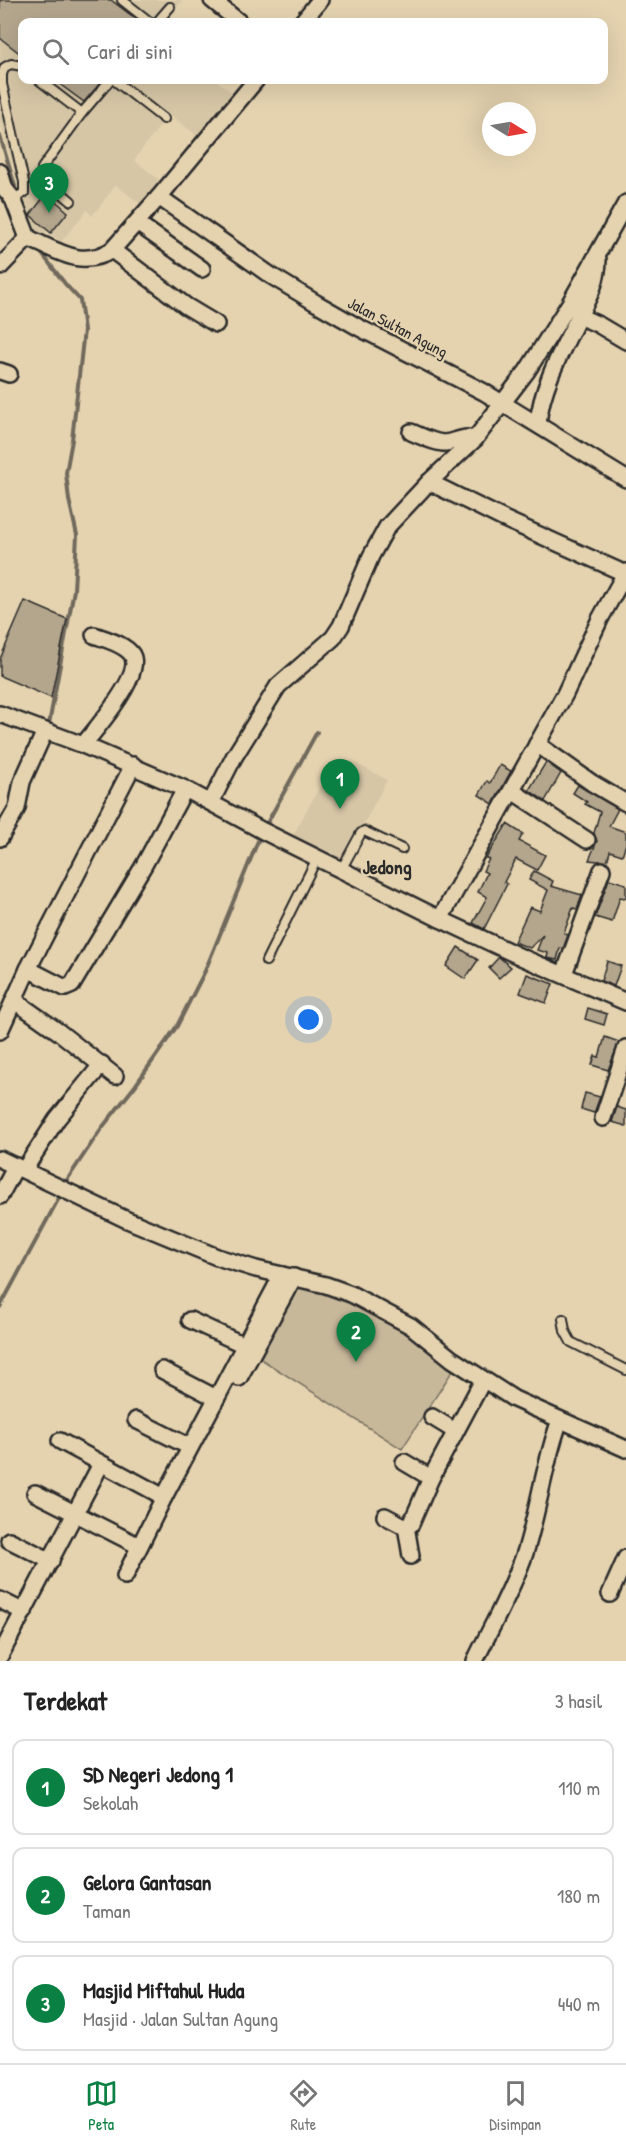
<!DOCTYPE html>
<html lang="id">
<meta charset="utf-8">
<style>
:root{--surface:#fff;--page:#f2f2f2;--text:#222;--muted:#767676;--line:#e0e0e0;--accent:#0b8043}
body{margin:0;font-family:"Patrick Hand",sans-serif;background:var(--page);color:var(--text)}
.compass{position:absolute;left:482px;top:102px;width:54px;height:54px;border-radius:50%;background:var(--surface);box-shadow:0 6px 24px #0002;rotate:101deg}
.you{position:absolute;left:309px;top:1020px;width:21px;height:21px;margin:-15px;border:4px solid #fff;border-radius:50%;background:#1a73e8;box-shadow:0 0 0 9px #1a73e833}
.badge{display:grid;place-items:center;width:39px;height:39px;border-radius:50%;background:var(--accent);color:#fff;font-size:20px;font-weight:700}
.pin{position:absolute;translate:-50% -50px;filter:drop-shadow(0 2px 3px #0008)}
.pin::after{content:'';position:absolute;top:32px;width:21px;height:18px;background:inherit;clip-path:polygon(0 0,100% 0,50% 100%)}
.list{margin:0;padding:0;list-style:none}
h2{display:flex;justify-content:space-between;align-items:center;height:78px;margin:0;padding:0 24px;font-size:26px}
h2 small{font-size:20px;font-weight:400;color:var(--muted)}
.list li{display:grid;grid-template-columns:39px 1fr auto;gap:18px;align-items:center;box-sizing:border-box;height:96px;margin:0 12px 12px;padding:0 12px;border:2px solid var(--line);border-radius:12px}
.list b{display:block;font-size:22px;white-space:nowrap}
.list p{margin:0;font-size:20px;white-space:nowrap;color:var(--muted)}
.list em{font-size:20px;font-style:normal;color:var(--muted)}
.icon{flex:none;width:33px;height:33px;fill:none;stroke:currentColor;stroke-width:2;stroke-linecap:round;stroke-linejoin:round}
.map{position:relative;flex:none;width:626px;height:1661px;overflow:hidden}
.search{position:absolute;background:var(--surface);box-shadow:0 6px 24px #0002;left:18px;right:18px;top:18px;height:66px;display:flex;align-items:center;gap:15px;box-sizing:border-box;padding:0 21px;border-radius:12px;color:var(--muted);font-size:22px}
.sheet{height:402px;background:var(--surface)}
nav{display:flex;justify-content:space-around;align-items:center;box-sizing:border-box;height:84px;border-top:2px solid var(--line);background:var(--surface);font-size:16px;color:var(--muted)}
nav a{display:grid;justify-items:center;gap:3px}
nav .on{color:var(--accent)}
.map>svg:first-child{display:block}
.built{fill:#d6c6a6}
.green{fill:#c7b89a;stroke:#797262;stroke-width:1.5}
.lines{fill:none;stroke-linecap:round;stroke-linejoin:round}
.stream{stroke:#70695c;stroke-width:4}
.building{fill:#b4a68d;stroke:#2b2b2b;stroke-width:1.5}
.service-casing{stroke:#2b2b2b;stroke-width:12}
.minor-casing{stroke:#2b2b2b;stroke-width:20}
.service{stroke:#e5d3b0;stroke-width:8}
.minor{stroke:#e5d3b0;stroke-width:15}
.labels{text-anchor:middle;stroke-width:4.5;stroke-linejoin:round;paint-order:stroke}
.street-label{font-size:16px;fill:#2b2b2b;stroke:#e5d3b0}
.quarter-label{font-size:20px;font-weight:bold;fill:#2b2b2b;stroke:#e5d3b0}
</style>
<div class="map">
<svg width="626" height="1661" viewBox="0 0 626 1661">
<rect width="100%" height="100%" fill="#e5d3b0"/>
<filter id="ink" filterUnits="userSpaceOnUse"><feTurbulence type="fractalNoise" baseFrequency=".0167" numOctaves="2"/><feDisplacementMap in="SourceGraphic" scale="12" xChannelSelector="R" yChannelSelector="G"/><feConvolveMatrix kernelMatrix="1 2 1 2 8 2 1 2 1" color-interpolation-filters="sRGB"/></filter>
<g filter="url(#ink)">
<!-- built -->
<g class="built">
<polygon points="0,0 183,0 164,22 22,22 22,80 216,80 233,93 199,137 169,114 134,160 162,182 143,206 116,185 92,216 87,210 61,242 47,231 41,237 31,227 0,121"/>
<polygon points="352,761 387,780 343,863 292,837 331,766 344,773"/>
</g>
<!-- green -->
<polygon class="green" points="301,1285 355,1301 402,1328 455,1367 402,1449 256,1356 292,1290"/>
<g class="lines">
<!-- stream -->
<g class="stream">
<polyline points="0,136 15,186"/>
<polyline points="39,250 66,285 80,300 84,330 72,440 66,473 69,500 77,535 74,590 49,724"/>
<polyline points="266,825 317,732"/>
<polyline points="65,1183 101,1129 135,1086 177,1026 205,971 260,836"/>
<polyline points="0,1307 60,1196"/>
</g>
</g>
<!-- building -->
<g class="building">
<polygon points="0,0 111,0 140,22 22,22 22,55 0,38"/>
<polygon points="54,80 103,80 84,102"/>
<polygon points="47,193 68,212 51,233 30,215"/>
<polygon points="25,601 67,619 51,698 0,676 0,659"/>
<polygon points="546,762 561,773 545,801 529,790"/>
<polygon points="500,765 511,771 493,804 479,795 487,781 490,783"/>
<polygon points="578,785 618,809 609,826 626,832 626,844 622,855 610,851 607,862 589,860 597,841 594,833 600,812 585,804 587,802 573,793"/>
<polygon points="507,824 523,834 519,841 545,855 537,870 516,859 504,882 507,884 484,929 473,923 487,897 478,892 487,873 483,871 489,859 486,858"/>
<polygon points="534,871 553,881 551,886 582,895 577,909 573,908 564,933 568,935 563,949 560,948 557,960 547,958 548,953 537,950 543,935 530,948 514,942 530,907 540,911 548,890 529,880"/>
<polygon points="609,879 626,884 626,898 620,897 612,922 595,917"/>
<polygon points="458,947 478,960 465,979 446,966"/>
<polygon points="499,957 511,967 499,978 489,968"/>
<polygon points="607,961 621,966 614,986 601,981"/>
<polygon points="527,974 553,984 546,1003 520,993"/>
<polygon points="588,1008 607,1014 604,1025 585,1019"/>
<polygon points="605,1037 619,1042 608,1070 592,1065 595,1056 599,1057"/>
<polygon points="585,1093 600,1097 594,1113 581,1109"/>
<polygon points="617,1107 626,1110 626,1126 612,1122"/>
</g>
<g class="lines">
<!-- service casing -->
<g class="service-casing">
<g id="service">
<polyline points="122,0 150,22"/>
<polyline points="157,22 170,7"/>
<polyline points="39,80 82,113 110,80"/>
<polyline points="114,80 164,119"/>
<polyline points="13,199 24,193 24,182 2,84 2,74 5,67 11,64 22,66"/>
<polyline points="71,201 43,177 42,168 82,113"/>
<polyline points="341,870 361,833 364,831 402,849"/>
<polyline points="266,961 317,858"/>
<polyline points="563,1319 565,1331 571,1342 626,1370"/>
</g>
</g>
<!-- minor casing -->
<g class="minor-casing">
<g id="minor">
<polyline points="212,0 239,22"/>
<polyline points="302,22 320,0"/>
<polyline points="0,172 5,189 13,199 28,238 0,267"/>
<polyline points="159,197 270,275 316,303 358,327 484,392 626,479"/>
<polyline points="137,223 202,269"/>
<path d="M 28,238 C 58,251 81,269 112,250 L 159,197 L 256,80"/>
<polyline points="112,250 186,306 216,324"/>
<polyline points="579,316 599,325 626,341"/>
<polyline points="0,371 9,374"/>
<path d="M 538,424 C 541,387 563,348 579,316 C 589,297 598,281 598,259"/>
<path d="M 411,432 C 421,436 432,442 443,443 C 456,443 461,435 475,439"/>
<polyline points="429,482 504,519 626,574"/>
<polyline points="0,714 83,745 185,789 263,831 440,919 521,957 626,1002"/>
<polyline points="537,744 592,783 626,803"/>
<path d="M 83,745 C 96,729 143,675 132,655 C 125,644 105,639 94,635"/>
<polyline points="512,791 587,840"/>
<polyline points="211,802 234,757 278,686 333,638 341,626 371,556 387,527 429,482 475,439 527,371 570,303 626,203"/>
<polyline points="0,838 17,808 22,782 45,731"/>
<polyline points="440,919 565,694 600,619 626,572"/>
<polyline points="28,969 65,988 72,985 144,865 185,789"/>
<polyline points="564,974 602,870"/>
<polyline points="15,1001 59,1032 115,1076"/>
<polyline points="0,1031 28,969 133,765"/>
<polyline points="603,1118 626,1048"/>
<polyline points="0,1159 125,1219 217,1257 256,1269 326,1285 351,1294 411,1326 452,1359 514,1399 626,1449"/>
<polyline points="24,1170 57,1119 102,1064"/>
<polyline points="0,1196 16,1166"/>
<polyline points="190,1320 244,1345"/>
<polyline points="162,1370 216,1398"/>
<polyline points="239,1378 294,1277"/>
<polyline points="432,1417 455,1431"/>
<polyline points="136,1420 190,1447"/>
<polyline points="60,1441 164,1497"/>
<polyline points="404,1462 431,1478"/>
<polyline points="35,1493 139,1546"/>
<polyline points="385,1516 404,1526 411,1524 431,1478 483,1380"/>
<polyline points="406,1526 411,1556"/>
<polyline points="9,1540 51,1561"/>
<polyline points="125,1576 164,1497 282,1275"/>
<polyline points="610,1594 626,1558"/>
<polyline points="0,1600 24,1612"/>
<polyline points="0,1656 101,1464"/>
<path d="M 475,1661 C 492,1625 512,1591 525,1553 C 539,1509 544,1463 560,1420"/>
</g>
</g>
<!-- service -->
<use href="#service" class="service"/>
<!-- minor -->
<use href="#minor" class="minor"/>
</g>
</g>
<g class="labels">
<!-- street labels -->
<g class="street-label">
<text transform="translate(398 327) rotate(28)" y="6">Jalan Sultan Agung</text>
</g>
<!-- quarter labels -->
<g class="quarter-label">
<text x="387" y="874">Jedong</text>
</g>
</g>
</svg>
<svg class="compass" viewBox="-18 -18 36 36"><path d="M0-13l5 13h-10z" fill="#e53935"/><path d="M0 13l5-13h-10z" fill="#767676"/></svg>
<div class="you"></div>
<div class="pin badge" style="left:340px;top:809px">1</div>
<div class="pin badge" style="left:356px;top:1362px">2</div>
<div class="pin badge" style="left:49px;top:213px">3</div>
<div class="search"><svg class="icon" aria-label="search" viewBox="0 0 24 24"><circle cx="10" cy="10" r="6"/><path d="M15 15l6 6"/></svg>Cari di sini</div>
</div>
<section class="sheet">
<h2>Terdekat<small>3 hasil</small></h2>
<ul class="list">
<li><span class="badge">1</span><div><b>SD Negeri Jedong 1</b><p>Sekolah</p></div><em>110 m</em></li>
<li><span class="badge">2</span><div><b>Gelora Gantasan</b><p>Taman</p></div><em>180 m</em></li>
<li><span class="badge">3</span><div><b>Masjid Miftahul Huda</b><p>Masjid · Jalan Sultan Agung</p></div><em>440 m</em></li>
</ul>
</section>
<nav>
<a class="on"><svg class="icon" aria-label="map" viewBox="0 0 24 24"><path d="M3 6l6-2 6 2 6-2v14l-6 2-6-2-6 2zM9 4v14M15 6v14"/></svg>Peta</a>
<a><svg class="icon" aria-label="directions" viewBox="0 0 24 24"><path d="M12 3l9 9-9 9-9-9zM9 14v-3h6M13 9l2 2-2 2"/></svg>Rute</a>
<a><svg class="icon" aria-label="saved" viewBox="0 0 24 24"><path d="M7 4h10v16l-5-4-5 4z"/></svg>Disimpan</a>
</nav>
